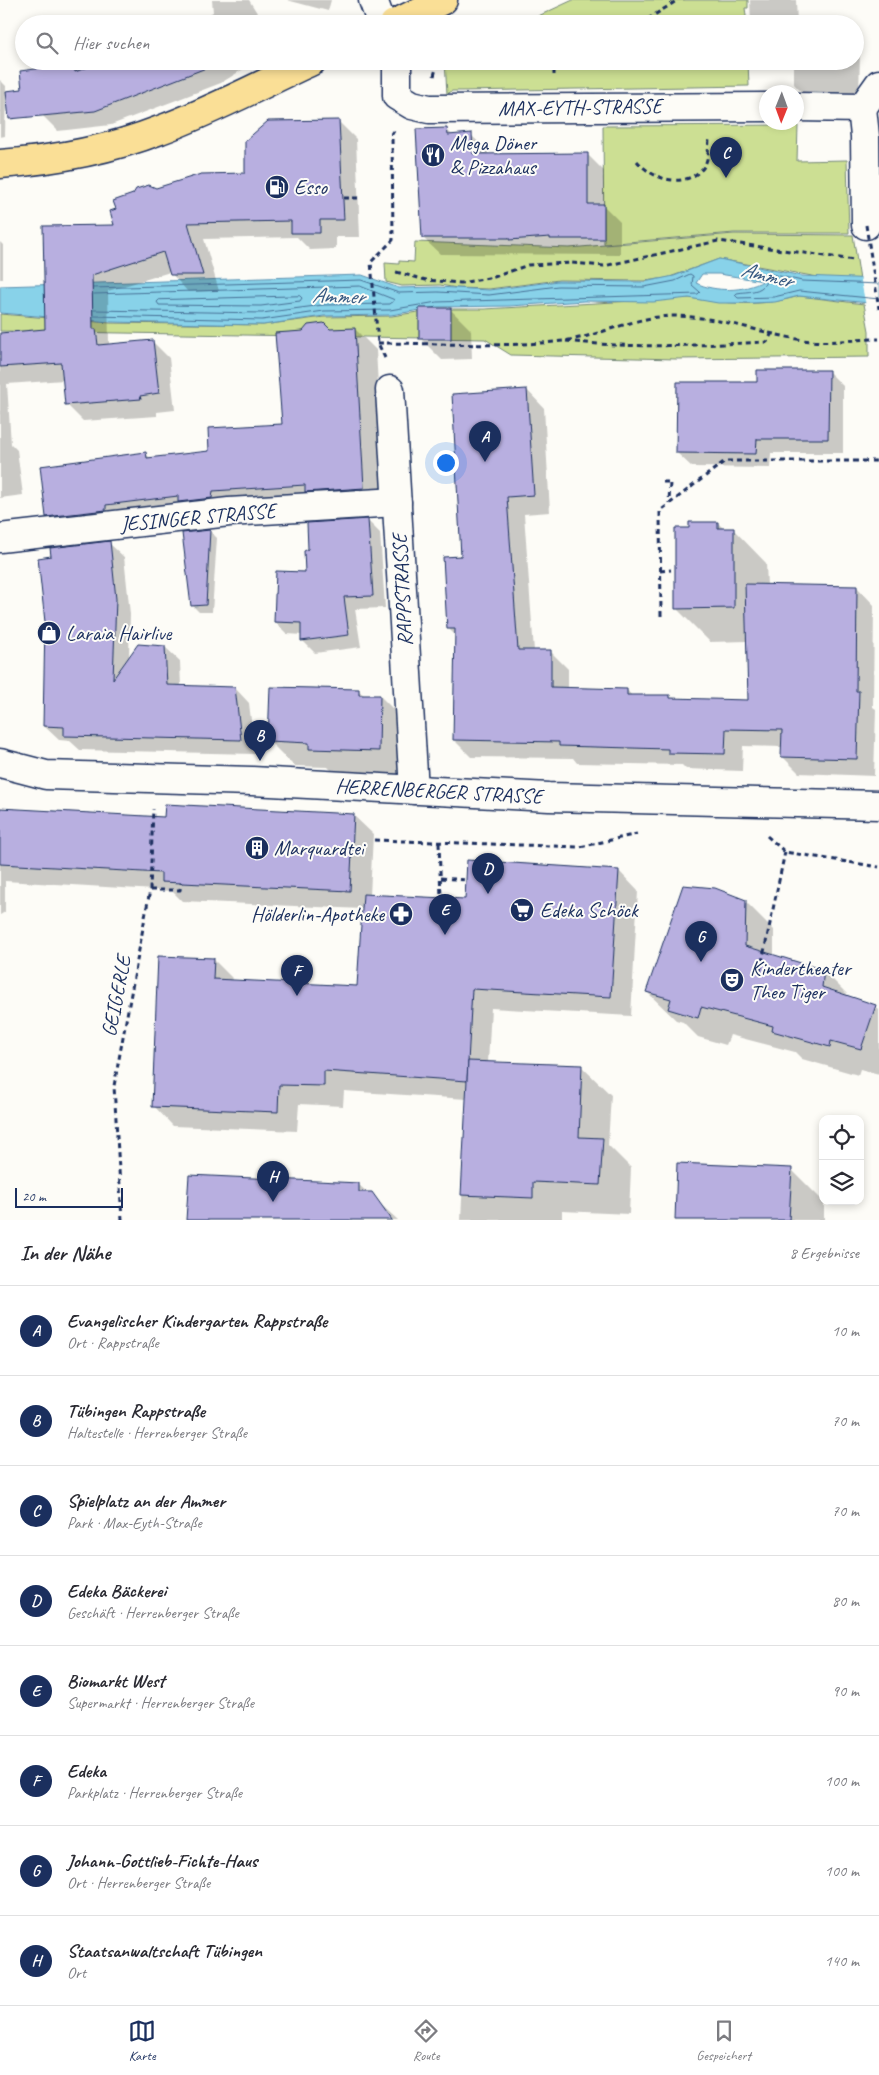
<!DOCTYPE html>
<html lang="de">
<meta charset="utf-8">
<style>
:root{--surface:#fff;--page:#f7f7f7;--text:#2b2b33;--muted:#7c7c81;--line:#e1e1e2;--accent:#1b2f5e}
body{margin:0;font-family:Caveat,sans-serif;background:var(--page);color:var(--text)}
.controls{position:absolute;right:15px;bottom:15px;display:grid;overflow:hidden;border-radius:10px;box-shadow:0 2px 8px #0003}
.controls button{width:45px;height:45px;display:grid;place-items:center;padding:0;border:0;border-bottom:1px solid var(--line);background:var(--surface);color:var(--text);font:25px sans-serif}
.compass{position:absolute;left:759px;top:85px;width:45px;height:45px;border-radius:50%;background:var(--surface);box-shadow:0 2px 8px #0003;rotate:181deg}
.scale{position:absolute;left:15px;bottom:12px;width:108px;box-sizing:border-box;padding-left:5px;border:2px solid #1b2f5e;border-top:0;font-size:14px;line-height:18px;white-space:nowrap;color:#1b2f5e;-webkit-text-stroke:4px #fdfcf7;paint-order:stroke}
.you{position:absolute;left:445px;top:462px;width:18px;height:18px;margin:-12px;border:4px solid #fff;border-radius:50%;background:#1a73e8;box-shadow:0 0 0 8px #1a73e833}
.badge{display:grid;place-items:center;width:32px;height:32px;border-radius:50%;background:var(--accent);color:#fff;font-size:16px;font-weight:700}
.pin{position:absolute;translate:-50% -41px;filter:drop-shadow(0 1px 2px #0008)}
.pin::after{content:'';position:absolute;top:26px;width:18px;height:15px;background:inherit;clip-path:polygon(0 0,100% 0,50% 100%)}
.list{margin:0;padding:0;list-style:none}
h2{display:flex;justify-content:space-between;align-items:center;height:65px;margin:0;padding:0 20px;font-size:21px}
h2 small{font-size:16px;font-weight:400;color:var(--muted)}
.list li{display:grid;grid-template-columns:32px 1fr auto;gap:15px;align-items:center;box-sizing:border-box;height:90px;padding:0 20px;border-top:1px solid var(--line)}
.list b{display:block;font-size:19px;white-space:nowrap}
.list p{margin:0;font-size:16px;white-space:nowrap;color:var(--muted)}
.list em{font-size:16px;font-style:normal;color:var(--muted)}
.icon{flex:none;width:28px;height:28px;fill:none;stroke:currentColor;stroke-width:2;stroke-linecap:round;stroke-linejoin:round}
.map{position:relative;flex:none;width:879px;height:1220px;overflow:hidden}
.search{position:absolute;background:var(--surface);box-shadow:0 2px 8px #0003;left:15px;right:15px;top:15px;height:55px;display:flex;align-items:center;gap:12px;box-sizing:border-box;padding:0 18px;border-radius:28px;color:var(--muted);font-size:19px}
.sheet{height:785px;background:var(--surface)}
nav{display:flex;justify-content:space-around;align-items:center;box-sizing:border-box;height:70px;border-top:1px solid var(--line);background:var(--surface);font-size:14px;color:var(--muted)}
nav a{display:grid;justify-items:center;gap:2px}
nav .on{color:var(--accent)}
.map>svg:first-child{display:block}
.green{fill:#ccdf93;stroke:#748778}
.water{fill:#88d2e9;stroke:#5c91b1;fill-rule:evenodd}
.pier{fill:#fdfcf7}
.shadow{fill:#0003}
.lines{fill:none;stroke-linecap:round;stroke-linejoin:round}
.shore{stroke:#477096;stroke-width:1}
.building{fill:#b8afe0;stroke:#1b2f5e}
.minor-casing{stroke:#1b2f5e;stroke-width:31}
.major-casing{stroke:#1b2f5e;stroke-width:31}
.path{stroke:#1b2f5e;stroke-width:3;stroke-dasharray:5 4;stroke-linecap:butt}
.minor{stroke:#fdfcf7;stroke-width:28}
.major{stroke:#fadf96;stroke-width:28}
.path-bridge{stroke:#1b2f5e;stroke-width:3;stroke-dasharray:5 4;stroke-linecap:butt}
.labels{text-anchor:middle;stroke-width:4;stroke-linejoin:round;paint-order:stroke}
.street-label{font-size:21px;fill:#1b2f5e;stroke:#fdfcf7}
.poi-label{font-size:21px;fill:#1b2f5e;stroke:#fdfcf7;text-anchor:start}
.water-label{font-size:22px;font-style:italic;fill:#365881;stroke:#fdfcf7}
</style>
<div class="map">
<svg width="879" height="1220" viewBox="0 0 879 1220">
<rect width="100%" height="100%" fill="#fdfcf7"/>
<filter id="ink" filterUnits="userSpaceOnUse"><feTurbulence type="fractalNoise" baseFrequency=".02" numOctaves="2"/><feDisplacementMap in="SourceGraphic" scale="10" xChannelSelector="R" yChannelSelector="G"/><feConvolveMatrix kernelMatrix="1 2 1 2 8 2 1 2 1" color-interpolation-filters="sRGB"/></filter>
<g filter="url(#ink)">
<!-- green -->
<g class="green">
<polygon points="573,0 748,0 748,8 745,8 747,24 521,24"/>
<polygon points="445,61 748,61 749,86 461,91 452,91 447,94"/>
<polygon points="798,125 797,161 847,160 849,233 734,233 604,244 603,126"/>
<polygon points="734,234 853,235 860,280 823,278 719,259 667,278 644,281 559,280 489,289 457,288 440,285 402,286 386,282 385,263 399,264 399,261 414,262 415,242 569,248"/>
<path d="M 799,296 L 864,304 L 869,331 L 869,357 L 676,359 L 511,355 L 485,339 L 0,331 L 0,314 L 110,323 L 263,325 L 324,317 L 392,316 L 437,309 L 484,309 L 690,298 C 725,304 764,307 799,296 Z"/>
</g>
<!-- water -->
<path class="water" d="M 719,259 L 802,276 L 879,279 L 879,304 L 799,296 L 775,302 L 752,303 L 718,303 L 689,298 L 653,302 L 584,301 L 509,306 L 437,307 L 391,315 L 324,316 L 263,325 L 110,322 L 0,313 L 0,286 L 362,275 L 399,288 L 438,287 L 489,290 L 558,281 L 644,282 L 674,276 ZM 702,274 L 719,274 L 763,281 C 744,292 715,292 696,283 Z"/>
<!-- pier -->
<polygon class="pier" points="860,276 879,277 879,307 866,306"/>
<!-- shadow -->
<g class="shadow">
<polygon points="212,0 249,0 264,24 193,24 213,12"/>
<polygon points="287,0 331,0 328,11"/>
<polygon points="750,0 796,0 797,24 751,24"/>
<polygon points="855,48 860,52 859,99 808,99 794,84 794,65 759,64 756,61 855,61"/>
<polygon points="112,61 256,61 221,83 111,125 58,131 43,116 43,69"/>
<polygon points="0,80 6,86 5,136 0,137"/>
<polygon points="339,122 356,139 360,237 336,237 336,249 310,250 297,237 204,239 219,291 188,292 170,272 108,291 109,344 111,345 152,341 169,358 175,410 157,412 157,416 83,421 66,404 64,380 7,384 11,444 17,450 23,495 0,498 0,334 46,331 116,227 156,190 246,174"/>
<polygon points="447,130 453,136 471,135 488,151 488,155 587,154 604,171 604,206 620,222 620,255 440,254 423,238"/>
<polygon points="0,242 3,245 3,279 0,279"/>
<polygon points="450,309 471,330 472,359 442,360 421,339"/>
<polygon points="355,329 376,350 385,509 69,538 47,516 146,454 151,459 210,452 283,425 330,331"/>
<polygon points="829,372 843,386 843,453 771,453 770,468 692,467 677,453 758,384"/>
<polygon points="527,390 544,408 550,512 524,514 534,651 551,652 568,669 568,689 627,690 632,696 669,697 672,700 749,701 748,641 710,642 676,608 690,529 718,523 724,529 733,529 766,563 767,586 857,587 874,605 873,707 876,709 874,776 799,773 782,756 782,747 743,746 742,771 686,769 682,765 577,763 573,758 471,757 454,740 456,636 449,629 463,557"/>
<polygon points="368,521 380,533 385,608 355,609 361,647 315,653 303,641 303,635 287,634 275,622 307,574"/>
<polygon points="210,531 217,538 212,612 199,612 192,605"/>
<polygon points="109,543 124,557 130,614 129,659 165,647 180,661 181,687 235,688 249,703 255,754 80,750 70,741 59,740 44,726"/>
<polygon points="358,690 365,696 380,696 405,721 404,776 335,774 328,767 294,766 269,741"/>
<polygon points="0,810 165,818 353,815 373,834 370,896 466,900 619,871 638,891 631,1016 491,1008 488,1063 581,1066 611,1095 608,1145 631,1168 629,1214 562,1211 562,1220 461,1220 467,1099 344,1091 343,1106 299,1104 297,1131 173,1126 154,1106 213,959 233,979 233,981 358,987 363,909 182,901 172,891 5,881 5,912 0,915"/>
<polygon points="745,901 774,930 774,956 824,971 851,998 875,1006 879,1010 879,1074 860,1069 858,1075 802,1059 795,1052 730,1035 726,1045 698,1037 683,1022 676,1020 647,992"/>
<polygon points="791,1169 824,1202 824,1220 676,1220"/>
<polygon points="358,1184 398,1220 187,1220"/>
</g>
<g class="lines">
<!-- shore -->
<g class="shore">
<path d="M 879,284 L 802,281 L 766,273 L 764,275 L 766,282 C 761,293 748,291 737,293 L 735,295 L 738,298 L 774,297 L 799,291 L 879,299"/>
<polyline points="93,288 361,280 399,293 438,292 489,295 558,286 644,287 675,281 690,274 693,276 692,285 700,292 698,294 437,302 390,310 324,311 262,320 94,316"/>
<polyline points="94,294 360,286 395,300 390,304 323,305 262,313 94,310"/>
<polygon points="300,296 302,298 300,301 261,306 159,305 157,302 159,300"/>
</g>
</g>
<!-- building -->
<g class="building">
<polygon points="104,61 219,61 219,63 95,111 9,119 6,91 22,89 20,71 74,64 75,72"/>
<polygon points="339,120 344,220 320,220 320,233 291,233 291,221 188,223 203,275 170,275 163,252 92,275 93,329 96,329 98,345 153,340 159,393 140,396 141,399 65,405 61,363 0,367 0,333 45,329 43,226 114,225 110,211 116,209 113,201 133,194 136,189 149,185 156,188 201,174 245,173 245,141 268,121"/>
<polygon points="447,128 448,135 472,133 473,154 588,153 588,204 604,204 604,239 550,239 550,237 509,240 509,238 422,238 416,129"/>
<rect x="419" y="308" width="32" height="31"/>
<polygon points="324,323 330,329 355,328 364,488 305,492 305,485 213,491 212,498 178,502 178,496 106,505 106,510 46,517 40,466 146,452 147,458 209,451 208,428 282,424 275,333 303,331 308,325"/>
<polygon points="757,370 829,370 828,439 757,439 756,454 676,453 677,382 757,382"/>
<polygon points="527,389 534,495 507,497 518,650 551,650 551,687 627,689 627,695 670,695 670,698 748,700 745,584 857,586 856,691 859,691 857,759 781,757 782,730 726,729 725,754 668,753 668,749 559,746 559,742 453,740 455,629 447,629 443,557 461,556 452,394"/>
<polygon points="368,519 373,596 344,597 349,635 301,641 301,623 274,622 276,571 305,572 304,551 308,549 307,523"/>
<polygon points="689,522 718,522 718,528 734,528 734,608 675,609 675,528 689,528"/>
<polygon points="210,530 206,605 191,606 182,533"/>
<polygon points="110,541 116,599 113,679 138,644 165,646 167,685 235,687 241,740 64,736 64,727 43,726 45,622 38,558 51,556 50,548"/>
<polygon points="270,687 359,689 359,695 380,695 379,751 309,749 309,743 268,741"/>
<polygon points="165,804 354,814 350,891 161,882 161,873 0,864 0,808 164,817"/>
<polygon points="467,860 619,870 611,997 472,989 467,1081 324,1071 324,1086 279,1085 278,1112 152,1107 158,956 214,958 213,979 357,986 363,894 465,899"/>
<polygon points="683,885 715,888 746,900 745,946 824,970 822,987 876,1005 861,1049 831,1041 830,1047 772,1031 773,1026 701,1007 698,1018 668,1009 671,999 646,992"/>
<polygon points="468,1061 582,1065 579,1137 603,1138 600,1185 533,1182 533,1198 461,1195"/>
<polygon points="677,1163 792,1168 789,1220 675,1220"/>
<polygon points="189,1175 359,1183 359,1192 372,1192 392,1220 186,1220"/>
</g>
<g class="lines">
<!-- minor casing -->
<g class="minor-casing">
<g id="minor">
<polyline points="373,0 382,24"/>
<polyline points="397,61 397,96 412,105 429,109 766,107"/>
<polyline points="796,107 862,108"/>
<polyline points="862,108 865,136 866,225"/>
<polyline points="862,108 879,84"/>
<polyline points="390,390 414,790"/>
<polyline points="0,538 229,512 397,502"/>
<polyline points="0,763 46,775 252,781 549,797 879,805"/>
</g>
</g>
<!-- major casing -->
<g class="major-casing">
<g id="major">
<polyline points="394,24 443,0"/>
<path d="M 0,164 C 54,160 109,150 160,130 C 212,111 262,84 312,61"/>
</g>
</g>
<!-- path -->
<g class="path">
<polyline points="640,24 678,0"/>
<polyline points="554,75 554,71 566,61"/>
<polyline points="434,76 438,61"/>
<path d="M 637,161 C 652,179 682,189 701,170 C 709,163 708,150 709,140"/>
<polyline points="344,198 361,198"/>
<polyline points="396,272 426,280 461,283 494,277 528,265 572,263 604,266 718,241 854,260"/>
<path d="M 566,341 C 633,349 700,345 767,342 L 772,333"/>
<path d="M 378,343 C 439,343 502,348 563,341 C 601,336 635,316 673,316 C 718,316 760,333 803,340 C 829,344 854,339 879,339"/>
<polyline points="385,358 378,343 371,262 393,240 392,134 394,131"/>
<polyline points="663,482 670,482 669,503"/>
<polyline points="660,571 671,570"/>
<polyline points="661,616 660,511 725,461 879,461"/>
<polyline points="767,836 785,852 879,867"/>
<polyline points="374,840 580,847 637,834"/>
<polyline points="439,843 441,898"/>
<polyline points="441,878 466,880"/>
<polyline points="150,890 180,890 181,883"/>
<polyline points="760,971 785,852"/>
<polyline points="122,1220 114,1086 150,890 153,809"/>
</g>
<!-- minor -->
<use href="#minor" class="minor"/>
<!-- major -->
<use href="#major" class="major"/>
<!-- path-bridge -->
<polyline class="path-bridge" points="866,225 879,309"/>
</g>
</g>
<!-- icons -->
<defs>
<g id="restaurant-disc" transform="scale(1.25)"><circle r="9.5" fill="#1b2f5e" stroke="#fdfcf7"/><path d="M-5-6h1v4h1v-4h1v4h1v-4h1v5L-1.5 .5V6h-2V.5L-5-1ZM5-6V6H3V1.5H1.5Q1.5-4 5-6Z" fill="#fff"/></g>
<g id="fuel-disc" transform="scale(1.25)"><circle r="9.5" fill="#1b2f5e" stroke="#fdfcf7"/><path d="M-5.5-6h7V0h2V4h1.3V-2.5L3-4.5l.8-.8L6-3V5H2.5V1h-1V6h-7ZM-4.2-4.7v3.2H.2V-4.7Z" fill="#fff"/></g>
<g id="shop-disc" transform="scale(1.25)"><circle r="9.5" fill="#1b2f5e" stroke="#fdfcf7"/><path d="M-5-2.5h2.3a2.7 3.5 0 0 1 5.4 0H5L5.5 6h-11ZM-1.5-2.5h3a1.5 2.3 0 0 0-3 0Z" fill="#fff"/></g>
<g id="building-disc" transform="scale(1.25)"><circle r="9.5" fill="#1b2f5e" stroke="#fdfcf7"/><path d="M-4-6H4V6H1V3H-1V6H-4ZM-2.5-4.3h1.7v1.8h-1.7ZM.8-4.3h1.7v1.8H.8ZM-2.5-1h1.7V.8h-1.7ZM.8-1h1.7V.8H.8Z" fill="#fff"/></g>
<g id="supermarket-disc" transform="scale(1.25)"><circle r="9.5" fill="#1b2f5e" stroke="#fdfcf7"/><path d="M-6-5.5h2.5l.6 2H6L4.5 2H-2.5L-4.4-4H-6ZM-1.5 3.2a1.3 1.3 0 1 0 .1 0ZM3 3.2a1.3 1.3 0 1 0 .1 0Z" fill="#fff"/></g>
<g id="pharmacy-disc" transform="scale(1.25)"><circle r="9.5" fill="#1b2f5e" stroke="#fdfcf7"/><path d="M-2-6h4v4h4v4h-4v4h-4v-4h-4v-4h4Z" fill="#fff"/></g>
<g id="theatre-disc" transform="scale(1.25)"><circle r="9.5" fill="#1b2f5e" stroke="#fdfcf7"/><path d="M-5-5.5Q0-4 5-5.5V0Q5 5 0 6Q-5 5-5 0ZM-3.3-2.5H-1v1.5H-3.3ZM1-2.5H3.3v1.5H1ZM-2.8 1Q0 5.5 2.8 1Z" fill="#fff"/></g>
</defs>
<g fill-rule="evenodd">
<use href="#restaurant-disc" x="433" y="155"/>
<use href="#fuel-disc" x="277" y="187"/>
<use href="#shop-disc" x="49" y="633"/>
<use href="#building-disc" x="257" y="848"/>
<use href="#supermarket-disc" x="522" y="910"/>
<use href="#pharmacy-disc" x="401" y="914"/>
<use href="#theatre-disc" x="732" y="980"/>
</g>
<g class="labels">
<!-- street labels -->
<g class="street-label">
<text transform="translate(580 107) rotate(-1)" y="7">MAX-EYTH-STRASSE</text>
<text transform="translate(198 517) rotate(-5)" y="7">JESINGER STRASSE</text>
<text transform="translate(402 590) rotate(-93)" y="7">RAPPSTRASSE</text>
<text transform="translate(439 791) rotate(3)" y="7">HERRENBERGER STRASSE</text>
<text transform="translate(116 996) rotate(-79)" y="7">GEIGERLE</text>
</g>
<!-- poi labels -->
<g class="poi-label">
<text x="450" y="150">Mega Döner<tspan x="450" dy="24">&amp; Pizzahaus</tspan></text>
<text x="294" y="194">Esso</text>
<text x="66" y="640">Laraia Hairlive</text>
<text x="274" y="855">Marquardtei</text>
<text x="540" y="917">Edeka Schöck</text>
<text x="384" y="921" text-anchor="end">Hölderlin-Apotheke</text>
<text x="750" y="975">Kindertheater<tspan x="750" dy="24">Theo Tiger</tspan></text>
</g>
<!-- water labels -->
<g class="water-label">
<text transform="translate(767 274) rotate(14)" y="8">Ammer</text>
<text transform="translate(338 295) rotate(2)" y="8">Ammer</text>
</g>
</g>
</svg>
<div class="controls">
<button><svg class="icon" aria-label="locate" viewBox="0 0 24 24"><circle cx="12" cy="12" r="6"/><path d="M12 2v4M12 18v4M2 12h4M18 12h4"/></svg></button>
<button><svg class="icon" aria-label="layers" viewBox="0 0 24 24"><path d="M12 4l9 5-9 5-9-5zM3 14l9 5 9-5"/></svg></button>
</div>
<svg class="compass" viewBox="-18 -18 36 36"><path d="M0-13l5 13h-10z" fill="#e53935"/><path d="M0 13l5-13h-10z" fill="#7c7c81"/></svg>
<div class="scale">20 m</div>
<div class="you"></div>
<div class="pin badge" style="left:485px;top:462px">A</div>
<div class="pin badge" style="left:260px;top:761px">B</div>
<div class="pin badge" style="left:726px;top:178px">C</div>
<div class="pin badge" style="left:488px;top:894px">D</div>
<div class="pin badge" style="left:445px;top:935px">E</div>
<div class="pin badge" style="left:297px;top:996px">F</div>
<div class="pin badge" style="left:701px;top:962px">G</div>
<div class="pin badge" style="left:273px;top:1202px">H</div>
<div class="search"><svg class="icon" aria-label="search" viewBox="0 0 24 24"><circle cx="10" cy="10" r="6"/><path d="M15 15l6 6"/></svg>Hier suchen</div>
</div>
<section class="sheet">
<h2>In der Nähe<small>8 Ergebnisse</small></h2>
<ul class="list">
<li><span class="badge">A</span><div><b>Evangelischer Kindergarten Rappstraße</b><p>Ort · Rappstraße</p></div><em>10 m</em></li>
<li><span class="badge">B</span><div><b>Tübingen Rappstraße</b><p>Haltestelle · Herrenberger Straße</p></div><em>70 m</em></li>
<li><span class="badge">C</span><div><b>Spielplatz an der Ammer</b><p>Park · Max-Eyth-Straße</p></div><em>70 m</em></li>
<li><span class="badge">D</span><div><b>Edeka Bäckerei</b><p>Geschäft · Herrenberger Straße</p></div><em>80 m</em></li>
<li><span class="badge">E</span><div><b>Biomarkt West</b><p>Supermarkt · Herrenberger Straße</p></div><em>90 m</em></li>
<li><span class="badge">F</span><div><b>Edeka</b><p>Parkplatz · Herrenberger Straße</p></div><em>100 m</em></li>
<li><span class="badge">G</span><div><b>Johann-Gottlieb-Fichte-Haus</b><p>Ort · Herrenberger Straße</p></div><em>100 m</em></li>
<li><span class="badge">H</span><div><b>Staatsanwaltschaft Tübingen</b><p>Ort</p></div><em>140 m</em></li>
</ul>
</section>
<nav>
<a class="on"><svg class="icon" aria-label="map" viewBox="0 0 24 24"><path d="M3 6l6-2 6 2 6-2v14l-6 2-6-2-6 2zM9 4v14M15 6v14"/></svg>Karte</a>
<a><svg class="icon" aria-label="directions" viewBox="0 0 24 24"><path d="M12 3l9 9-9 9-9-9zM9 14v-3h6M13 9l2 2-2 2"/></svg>Route</a>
<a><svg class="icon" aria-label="saved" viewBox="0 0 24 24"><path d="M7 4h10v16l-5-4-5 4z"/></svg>Gespeichert</a>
</nav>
